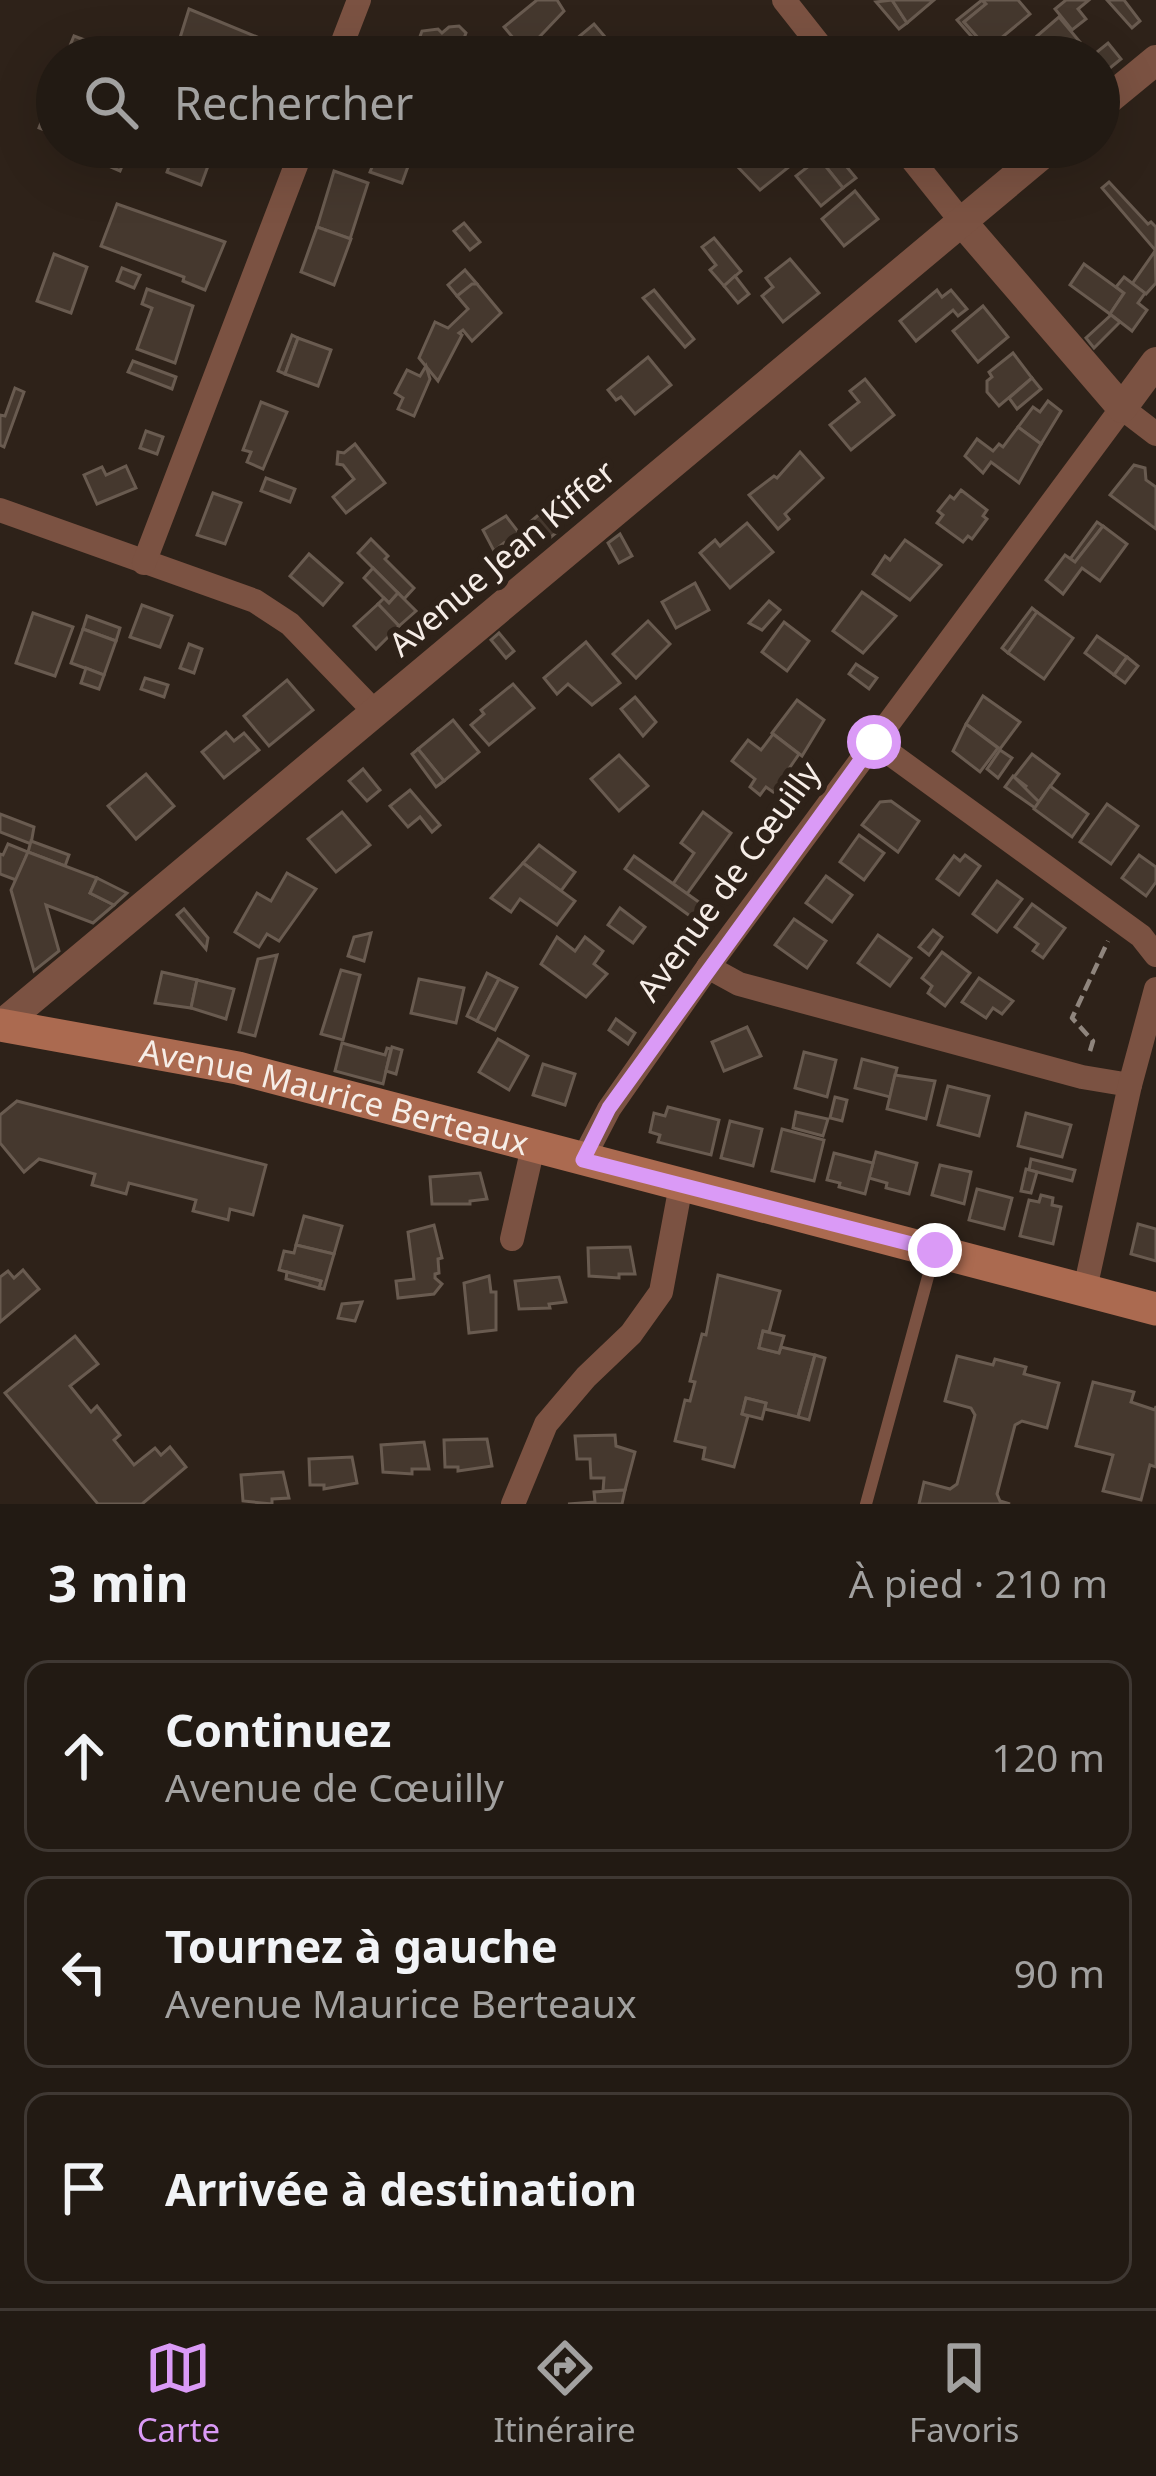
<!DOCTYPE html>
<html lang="fr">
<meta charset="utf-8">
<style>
:root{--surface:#221a13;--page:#2a231c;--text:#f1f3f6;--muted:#a2a1a0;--line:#3f3833;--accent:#da9af6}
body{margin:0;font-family:"Noto Sans",sans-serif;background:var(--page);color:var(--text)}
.stop{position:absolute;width:36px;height:36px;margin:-27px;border:9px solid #da9af6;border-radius:50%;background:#fff}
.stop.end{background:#da9af6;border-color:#fff;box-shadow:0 3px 12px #0008}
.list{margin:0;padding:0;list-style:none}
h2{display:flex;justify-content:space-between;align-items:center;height:156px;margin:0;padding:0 48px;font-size:51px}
h2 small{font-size:39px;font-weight:400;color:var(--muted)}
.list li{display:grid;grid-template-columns:78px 1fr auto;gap:36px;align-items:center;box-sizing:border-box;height:192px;margin:0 24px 24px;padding:0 24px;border:3px solid var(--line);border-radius:24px}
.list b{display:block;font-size:45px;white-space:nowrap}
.list p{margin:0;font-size:39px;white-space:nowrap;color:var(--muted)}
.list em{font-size:39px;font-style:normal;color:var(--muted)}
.icon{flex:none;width:66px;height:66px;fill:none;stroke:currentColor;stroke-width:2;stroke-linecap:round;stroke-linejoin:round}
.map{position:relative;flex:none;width:1156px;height:1504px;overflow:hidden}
.search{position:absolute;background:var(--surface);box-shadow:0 12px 48px #0002;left:36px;right:36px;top:36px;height:132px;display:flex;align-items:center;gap:30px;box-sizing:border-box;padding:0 42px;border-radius:66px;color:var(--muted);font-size:45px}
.sheet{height:804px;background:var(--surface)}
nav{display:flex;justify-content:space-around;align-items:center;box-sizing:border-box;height:168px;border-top:3px solid var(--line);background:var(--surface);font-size:33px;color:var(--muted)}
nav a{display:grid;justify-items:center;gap:6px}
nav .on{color:var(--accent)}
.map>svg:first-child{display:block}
.building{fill:#45382e;stroke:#695b50;stroke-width:3}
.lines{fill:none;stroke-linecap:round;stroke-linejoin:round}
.path{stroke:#8f857d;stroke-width:4.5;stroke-dasharray:12 6;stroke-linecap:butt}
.service{stroke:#7b5242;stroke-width:12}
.minor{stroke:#7b5242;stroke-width:24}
.tertiary{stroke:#7b5242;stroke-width:30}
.secondary{stroke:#ab6a50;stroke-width:33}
.route{stroke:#da9af6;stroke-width:15}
.labels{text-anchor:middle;stroke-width:12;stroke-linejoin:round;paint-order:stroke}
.street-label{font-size:33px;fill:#f6ede7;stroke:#2e2219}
</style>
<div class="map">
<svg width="1156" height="1504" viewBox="0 0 1156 1504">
<rect width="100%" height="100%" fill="#2e2219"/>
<!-- building -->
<g class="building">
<polygon points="537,0 557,0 564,11 525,52 504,27"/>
<polygon points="892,0 907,23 899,29 876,2"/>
<polygon points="892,0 934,0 907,23"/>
<polygon points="982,0 986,4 964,22 988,49 985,52 957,20"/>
<polygon points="982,0 1018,0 1030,14 988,49 964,22 986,4"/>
<polygon points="1066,0 1089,0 1078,9 1086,19 1072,30 1055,9"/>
<polygon points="1107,0 1124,0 1140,21 1132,28"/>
<polygon points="189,9 262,39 254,57 212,57 179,41"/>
<polygon points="1059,17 1080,42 1062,57 1055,57 1037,36"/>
<polygon points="594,24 617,51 610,57 579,57 569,45"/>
<polygon points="459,26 466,33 463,41 469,48 466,57 428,54 418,42 422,31 438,29 442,33 449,27"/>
<polygon points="74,36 98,45 94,57 69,48"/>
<polygon points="1108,43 1121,59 1105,72 1099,57 1092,56"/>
<polygon points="57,114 57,135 39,128 44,115 55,119"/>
<polygon points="103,147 127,154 120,171 97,161"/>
<polygon points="176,147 224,147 223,150 215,147 201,185 167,172"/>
<polygon points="380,147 415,147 402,183 370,172"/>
<polygon points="735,147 791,147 800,158 760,190 734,163 743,156"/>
<polygon points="831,148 856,178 843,188 819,158"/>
<polygon points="819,158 843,188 821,206 796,176"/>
<polygon points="334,171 368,183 350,239 317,227"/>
<polygon points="1109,182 1148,224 1151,222 1156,227 1156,251 1102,188"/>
<polygon points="855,191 878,219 844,246 822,219"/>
<polygon points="117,204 225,242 205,290 183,281 184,277 101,246"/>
<polygon points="464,223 480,242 470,250 454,231"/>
<polygon points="317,227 351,239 334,285 301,272"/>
<polygon points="714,238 741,271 724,286 710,270 716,265 702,247"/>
<polygon points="1155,251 1156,283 1146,294 1132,284"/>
<polygon points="54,254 87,267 71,313 37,301"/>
<polygon points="790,259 819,293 783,322 762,296 773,287 766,278"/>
<polygon points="1084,264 1124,293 1110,314 1070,285"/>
<polygon points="122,268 140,275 134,288 117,281"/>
<polygon points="465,270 477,284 457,296 448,285"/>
<polygon points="735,276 749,294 738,303 724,286"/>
<polygon points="1124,277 1145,293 1138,303 1147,310 1132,331 1110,314 1124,293 1116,287"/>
<polygon points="472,284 477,284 501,313 472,341 463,330 459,333 462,335 438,381 419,358 435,322 448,328 468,309 457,296"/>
<polygon points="147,289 193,306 175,363 137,349 152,308 142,304"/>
<polygon points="654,290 694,339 685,347 643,298"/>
<polygon points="937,290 942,297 951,290 967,309 958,316 953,310 916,341 900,321"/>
<polygon points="983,306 1008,337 978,362 953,331"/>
<polygon points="1111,315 1120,322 1094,348 1086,338"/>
<polygon points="292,335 298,338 285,374 278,371"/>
<polygon points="298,338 331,350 318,386 285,374"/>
<polygon points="1013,353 1032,378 999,406 987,392 987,381 992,377 989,372"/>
<polygon points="648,357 671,385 635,414 621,397 616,400 608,390"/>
<polygon points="133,361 176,377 172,389 128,372"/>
<polygon points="426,366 430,379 414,416 398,409 403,398 395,393 407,370 420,376"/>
<polygon points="1032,378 1041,389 1017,409 1009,398"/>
<polygon points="865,379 894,415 851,450 830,425 859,402 850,391"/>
<polygon points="15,388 24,392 4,447 0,445 0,415 5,416"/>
<polygon points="1048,401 1061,411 1041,444 1018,427 1033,407 1040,412"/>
<polygon points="261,402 287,412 263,469 247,462 251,452 243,450"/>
<polygon points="1018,427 1041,444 1019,483 991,462 983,473 965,456 977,439 993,451 999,444 1003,447"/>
<polygon points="146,431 163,437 157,454 140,448"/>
<polygon points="355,444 385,483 346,513 333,497 354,479 343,465 337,464 338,452 344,453"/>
<polygon points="800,452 823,478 785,514 789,519 778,529 749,495 774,476 777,478"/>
<polygon points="1134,465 1145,468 1146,480 1156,487 1156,529 1110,495"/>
<polygon points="126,466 136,488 97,504 84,475 102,467 106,475"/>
<polygon points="266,478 295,489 290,502 261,491"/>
<polygon points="961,490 987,510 983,516 987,519 972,539 968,536 963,542 937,523 943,515 938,511 950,496 954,499"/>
<polygon points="213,493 241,503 225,544 197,535"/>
<polygon points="542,512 557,532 545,542 529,523"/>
<polygon points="506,516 523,538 509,550 504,543 494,551 483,530"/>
<polygon points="1097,522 1103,526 1075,562 1070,559"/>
<polygon points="747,523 773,552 730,588 700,553 715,540 720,546"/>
<polygon points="1103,526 1127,544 1100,581 1082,568 1063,594 1046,580 1065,555 1075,562"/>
<polygon points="620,534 632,556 619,563 608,543"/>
<polygon points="371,539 388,556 385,559 414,588 404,599 358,553"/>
<polygon points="905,540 941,565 910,600 873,574 885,556 890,560"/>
<polygon points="309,554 342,583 323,605 290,576"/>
<polygon points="373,568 398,593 389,603 364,578"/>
<polygon points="695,583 709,610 676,628 662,602"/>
<polygon points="862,592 896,616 863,653 833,631"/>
<polygon points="398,593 416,611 399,626 378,604 384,598 389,603"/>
<polygon points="769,601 780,610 762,630 749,623"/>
<polygon points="378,604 399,626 376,649 354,626"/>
<polygon points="142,605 172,616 160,647 130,637"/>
<polygon points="1032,608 1037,612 1008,653 1002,648"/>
<polygon points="1037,612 1073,638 1044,679 1008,653"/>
<polygon points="33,613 73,627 55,676 16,663"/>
<polygon points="87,616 120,628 116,641 83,629"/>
<polygon points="648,621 670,644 636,678 613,654"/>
<polygon points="784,622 809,641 787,671 762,652"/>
<polygon points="83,629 116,641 104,675 71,663"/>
<polygon points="499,633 514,651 506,658 491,640"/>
<polygon points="1097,636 1127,657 1114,675 1085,653"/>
<polygon points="586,642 620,683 592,705 568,684 557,694 544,678"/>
<polygon points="189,644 202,649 194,673 180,668"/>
<polygon points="1127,657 1138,666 1125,683 1114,675"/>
<polygon points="856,664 877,678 869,689 849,674"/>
<polygon points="86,668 104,675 99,689 81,683"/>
<polygon points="145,678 168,685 164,697 141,689"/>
<polygon points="287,680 313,710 269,746 244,716"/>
<polygon points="513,684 534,708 489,745 471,725 484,714 481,710"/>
<polygon points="983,696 1020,722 1000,749 966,724"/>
<polygon points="635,697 656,722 643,736 621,709"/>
<polygon points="797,700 824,720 802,756 772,733"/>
<polygon points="453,720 479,752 444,781 418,749"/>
<polygon points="966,724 998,748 980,772 953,751"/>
<polygon points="226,732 234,741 244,733 259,750 224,778 202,752"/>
<polygon points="773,734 799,754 773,792 766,787 760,795 750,787 755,779 732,761 748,740 761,750"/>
<polygon points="418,749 444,781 436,787 412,754"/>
<polygon points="1000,750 1012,758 998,778 987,769"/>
<polygon points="1032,754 1059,774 1039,802 1023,790 1026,786 1014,777"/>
<polygon points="619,755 648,786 619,811 591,779"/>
<polygon points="363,769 380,790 367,801 349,781"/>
<polygon points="146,774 174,806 136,839 108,806"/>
<polygon points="1013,776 1039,802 1035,808 1005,787"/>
<polygon points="1050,786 1088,814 1072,837 1034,809"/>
<polygon points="410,790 440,825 432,832 420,817 408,827 390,806"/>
<polygon points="891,801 919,821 898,852 862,825 880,802"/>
<polygon points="1107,804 1138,826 1111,864 1080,842"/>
<polygon points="342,812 370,845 336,872 308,839"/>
<polygon points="703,812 731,833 687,894 673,884 694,853 681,843"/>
<polygon points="0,814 34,827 31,844 0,832"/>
<polygon points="859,835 884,853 864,880 840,862"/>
<polygon points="31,841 69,855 65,866 28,852"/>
<polygon points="8,844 28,852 16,880 0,874 0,854 3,855"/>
<polygon points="539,845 575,872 561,891 523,863"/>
<polygon points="28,852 97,878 90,893 114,905 93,923 46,905 59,951 34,971 11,890"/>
<polygon points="965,855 980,866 959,895 937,879 954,856 960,861"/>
<polygon points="1139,855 1156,867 1156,882 1146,896 1122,878"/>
<polygon points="634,856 710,910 707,915 703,912 697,921 625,869"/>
<polygon points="523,863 575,901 557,925 520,899 511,912 491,898"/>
<polygon points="287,873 316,889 279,941 267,934 259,947 235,932 257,893 271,901"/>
<polygon points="826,876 852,895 832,922 806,903"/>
<polygon points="97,878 127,893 114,905 90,893"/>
<polygon points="997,881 1022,899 997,932 973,914"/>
<polygon points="1032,904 1065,928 1043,958 1033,951 1038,944 1015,927"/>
<polygon points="620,908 645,927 633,943 608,925"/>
<polygon points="184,909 208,938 206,949 177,915"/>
<polygon points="794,919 826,941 807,968 775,945"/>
<polygon points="933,930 942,937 929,955 919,947"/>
<polygon points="371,933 364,961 348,956 354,937"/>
<polygon points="878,935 911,958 890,986 858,963"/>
<polygon points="557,937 575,951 585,937 603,951 594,964 607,974 586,997 541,964"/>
<polygon points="942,952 970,973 945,1006 928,993 932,986 922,978"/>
<polygon points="277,955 255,1036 239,1032 258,959"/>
<polygon points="341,970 360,975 343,1040 321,1034"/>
<polygon points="162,972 197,980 191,1008 155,1003"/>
<polygon points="487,973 499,979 477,1021 467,1016"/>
<polygon points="979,978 1013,1001 1002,1014 993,1008 986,1018 962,1002"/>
<polygon points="419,979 464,988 456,1023 411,1013"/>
<polygon points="499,979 517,988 495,1030 477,1021"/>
<polygon points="197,980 234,989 226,1019 191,1008"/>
<polygon points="616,1019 635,1033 628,1044 609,1030"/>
<polygon points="747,1027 761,1056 724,1071 712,1042"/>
<polygon points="498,1039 528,1056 509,1090 479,1072"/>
<polygon points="342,1043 385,1055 387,1048 391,1049 383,1084 335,1071"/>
<polygon points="392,1047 402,1050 396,1074 386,1071"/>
<polygon points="804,1052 836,1060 827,1097 795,1088"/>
<polygon points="862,1059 897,1068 890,1097 855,1088"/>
<polygon points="543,1064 575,1074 565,1105 533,1095"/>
<polygon points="895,1075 935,1081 926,1119 887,1109"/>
<polygon points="948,1086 989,1096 979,1136 938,1125"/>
<polygon points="835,1097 847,1100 842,1121 830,1118"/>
<polygon points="17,1101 266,1165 253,1215 230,1209 228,1220 193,1211 196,1200 129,1183 126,1194 92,1185 95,1174 39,1159 24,1172 0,1143 0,1115"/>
<polygon points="668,1107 719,1120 711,1155 658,1142 660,1135 650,1132 654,1113 665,1116"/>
<polygon points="796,1112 828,1119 823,1136 793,1128"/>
<polygon points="1026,1113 1071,1125 1062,1157 1018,1146"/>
<polygon points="730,1121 762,1129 753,1166 721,1158"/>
<polygon points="782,1129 824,1140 814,1181 772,1171"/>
<polygon points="876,1152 917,1163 909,1194 886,1188 887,1183 869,1178"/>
<polygon points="834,1153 873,1163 865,1194 839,1187 840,1183 827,1180"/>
<polygon points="1031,1159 1075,1170 1072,1181 1029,1170"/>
<polygon points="940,1165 971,1172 964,1204 932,1195"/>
<polygon points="1026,1169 1037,1172 1031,1193 1021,1191"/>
<polygon points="480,1173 487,1199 470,1201 470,1204 432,1204 430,1177"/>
<polygon points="977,1189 1012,1198 1004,1229 969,1220"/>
<polygon points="1041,1195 1053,1198 1052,1205 1061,1207 1053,1244 1020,1236 1029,1200 1039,1202"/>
<polygon points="304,1216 342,1226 334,1254 296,1245"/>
<polygon points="1138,1224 1156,1229 1156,1261 1131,1254"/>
<polygon points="434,1225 442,1258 438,1259 439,1273 435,1274 435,1278 442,1284 434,1294 398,1298 396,1281 414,1279 408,1232"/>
<polygon points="296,1245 334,1254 324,1289 319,1288 321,1281 279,1270 284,1251 294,1253"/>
<polygon points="630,1247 635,1274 619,1274 619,1278 589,1276 588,1248"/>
<polygon points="23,1270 39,1289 0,1322 0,1277 8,1271 14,1278"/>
<polygon points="287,1272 321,1281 319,1288 286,1279"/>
<polygon points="718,1275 780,1291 769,1332 763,1331 759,1348 779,1353 781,1347 815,1355 798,1417 765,1409 766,1403 746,1398 742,1414 748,1416 734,1467 703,1459 705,1448 675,1441 685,1400 690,1401 695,1382 690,1381 702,1334 706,1335"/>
<polygon points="489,1276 491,1292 496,1292 496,1330 469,1333 464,1283"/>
<polygon points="559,1277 566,1302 549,1304 550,1308 519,1309 515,1281"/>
<polygon points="362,1302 355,1321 338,1318 342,1304"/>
<polygon points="763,1331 784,1336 779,1353 759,1348"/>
<polygon points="75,1336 98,1364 70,1386 91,1412 97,1406 120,1435 114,1440 134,1465 155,1448 161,1455 170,1447 186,1467 142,1504 98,1504 5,1393"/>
<polygon points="815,1355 825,1358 809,1420 798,1417"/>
<polygon points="957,1356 993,1365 995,1359 1026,1367 1024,1374 1059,1383 1047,1428 1022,1421 1015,1425 997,1494 1000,1501 1010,1504 919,1504 924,1482 950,1489 957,1484 975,1415 971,1408 945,1401"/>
<polygon points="1093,1382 1134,1392 1131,1402 1155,1410 1156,1406 1156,1467 1150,1465 1141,1500 1103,1491 1113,1455 1076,1446"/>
<polygon points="746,1398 766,1403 762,1419 742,1414"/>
<polygon points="615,1435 616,1446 635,1452 625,1490 603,1491 604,1478 591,1478 590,1459 577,1459 575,1436"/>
<polygon points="487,1439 492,1466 458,1471 458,1467 445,1467 444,1440"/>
<polygon points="424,1442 429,1469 412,1469 412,1474 383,1472 381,1445"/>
<polygon points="352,1457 357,1483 324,1489 324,1485 310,1485 309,1459"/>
<polygon points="283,1472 289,1498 272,1499 272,1504 243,1501 241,1475"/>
<polygon points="625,1490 622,1504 568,1504 595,1502 594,1492"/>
</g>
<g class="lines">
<!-- path -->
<polyline class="path" points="1090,1051 1093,1041 1072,1018 1108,941"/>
<!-- service -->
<polyline class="service" points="866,1504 935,1251"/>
<!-- minor -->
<g class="minor">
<polyline points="784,0 829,57"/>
<polyline points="337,57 359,0"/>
<polyline points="902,147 962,222"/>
<polyline points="0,510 255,601 290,624 374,711"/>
<polyline points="144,563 303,147"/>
<polyline points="874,742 1141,936 1156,955"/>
<polyline points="708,967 739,984 1082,1077 1130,1085"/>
<polyline points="583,1159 609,1109 708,967 1122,408 1156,434"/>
<polyline points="512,1239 533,1147"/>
<polyline points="1085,1289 1130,1085 1156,989"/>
<polyline points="513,1504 546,1424 586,1377 631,1334 661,1292 681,1185"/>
</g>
<!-- tertiary -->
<g class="tertiary">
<polyline points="1099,107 1156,60"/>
<polyline points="962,222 1122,408 1156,362"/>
<polyline points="1,1025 1051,147"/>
</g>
<!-- secondary -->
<path class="secondary" id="s1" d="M 0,1025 L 238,1068 L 1156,1309"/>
</g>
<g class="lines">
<!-- route -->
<polyline class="route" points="874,742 609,1108 583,1160 935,1250"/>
</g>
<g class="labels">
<!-- street labels -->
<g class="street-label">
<text transform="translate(502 558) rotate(-40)" y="12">Avenue Jean Kiffer</text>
<text transform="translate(728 881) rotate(-54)" y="12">Avenue de Cœuilly</text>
<text dy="12" stroke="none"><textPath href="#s1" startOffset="342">Avenue Maurice Berteaux</textPath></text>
</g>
</g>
</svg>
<div class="stop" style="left:874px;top:742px"></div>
<div class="stop end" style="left:935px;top:1250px"></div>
<div class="search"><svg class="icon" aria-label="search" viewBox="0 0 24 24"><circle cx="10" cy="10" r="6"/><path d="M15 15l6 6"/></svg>Rechercher</div>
</div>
<section class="sheet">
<h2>3 min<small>À pied · 210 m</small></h2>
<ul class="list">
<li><svg class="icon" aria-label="ahead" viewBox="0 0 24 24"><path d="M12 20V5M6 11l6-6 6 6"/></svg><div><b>Continuez</b><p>Avenue de Cœuilly</p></div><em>120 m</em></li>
<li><svg class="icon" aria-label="left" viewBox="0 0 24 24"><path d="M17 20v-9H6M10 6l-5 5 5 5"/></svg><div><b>Tournez à gauche</b><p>Avenue Maurice Berteaux</p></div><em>90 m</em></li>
<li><svg class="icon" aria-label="arrive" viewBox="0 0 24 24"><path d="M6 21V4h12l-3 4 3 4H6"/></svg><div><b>Arrivée à destination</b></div></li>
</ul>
</section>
<nav>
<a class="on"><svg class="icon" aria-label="map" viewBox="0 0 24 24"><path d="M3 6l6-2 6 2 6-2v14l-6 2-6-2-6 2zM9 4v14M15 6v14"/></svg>Carte</a>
<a><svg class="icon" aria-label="directions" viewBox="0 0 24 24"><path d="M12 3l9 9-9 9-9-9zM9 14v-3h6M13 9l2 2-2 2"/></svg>Itinéraire</a>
<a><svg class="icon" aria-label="saved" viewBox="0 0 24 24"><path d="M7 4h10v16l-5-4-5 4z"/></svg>Favoris</a>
</nav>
